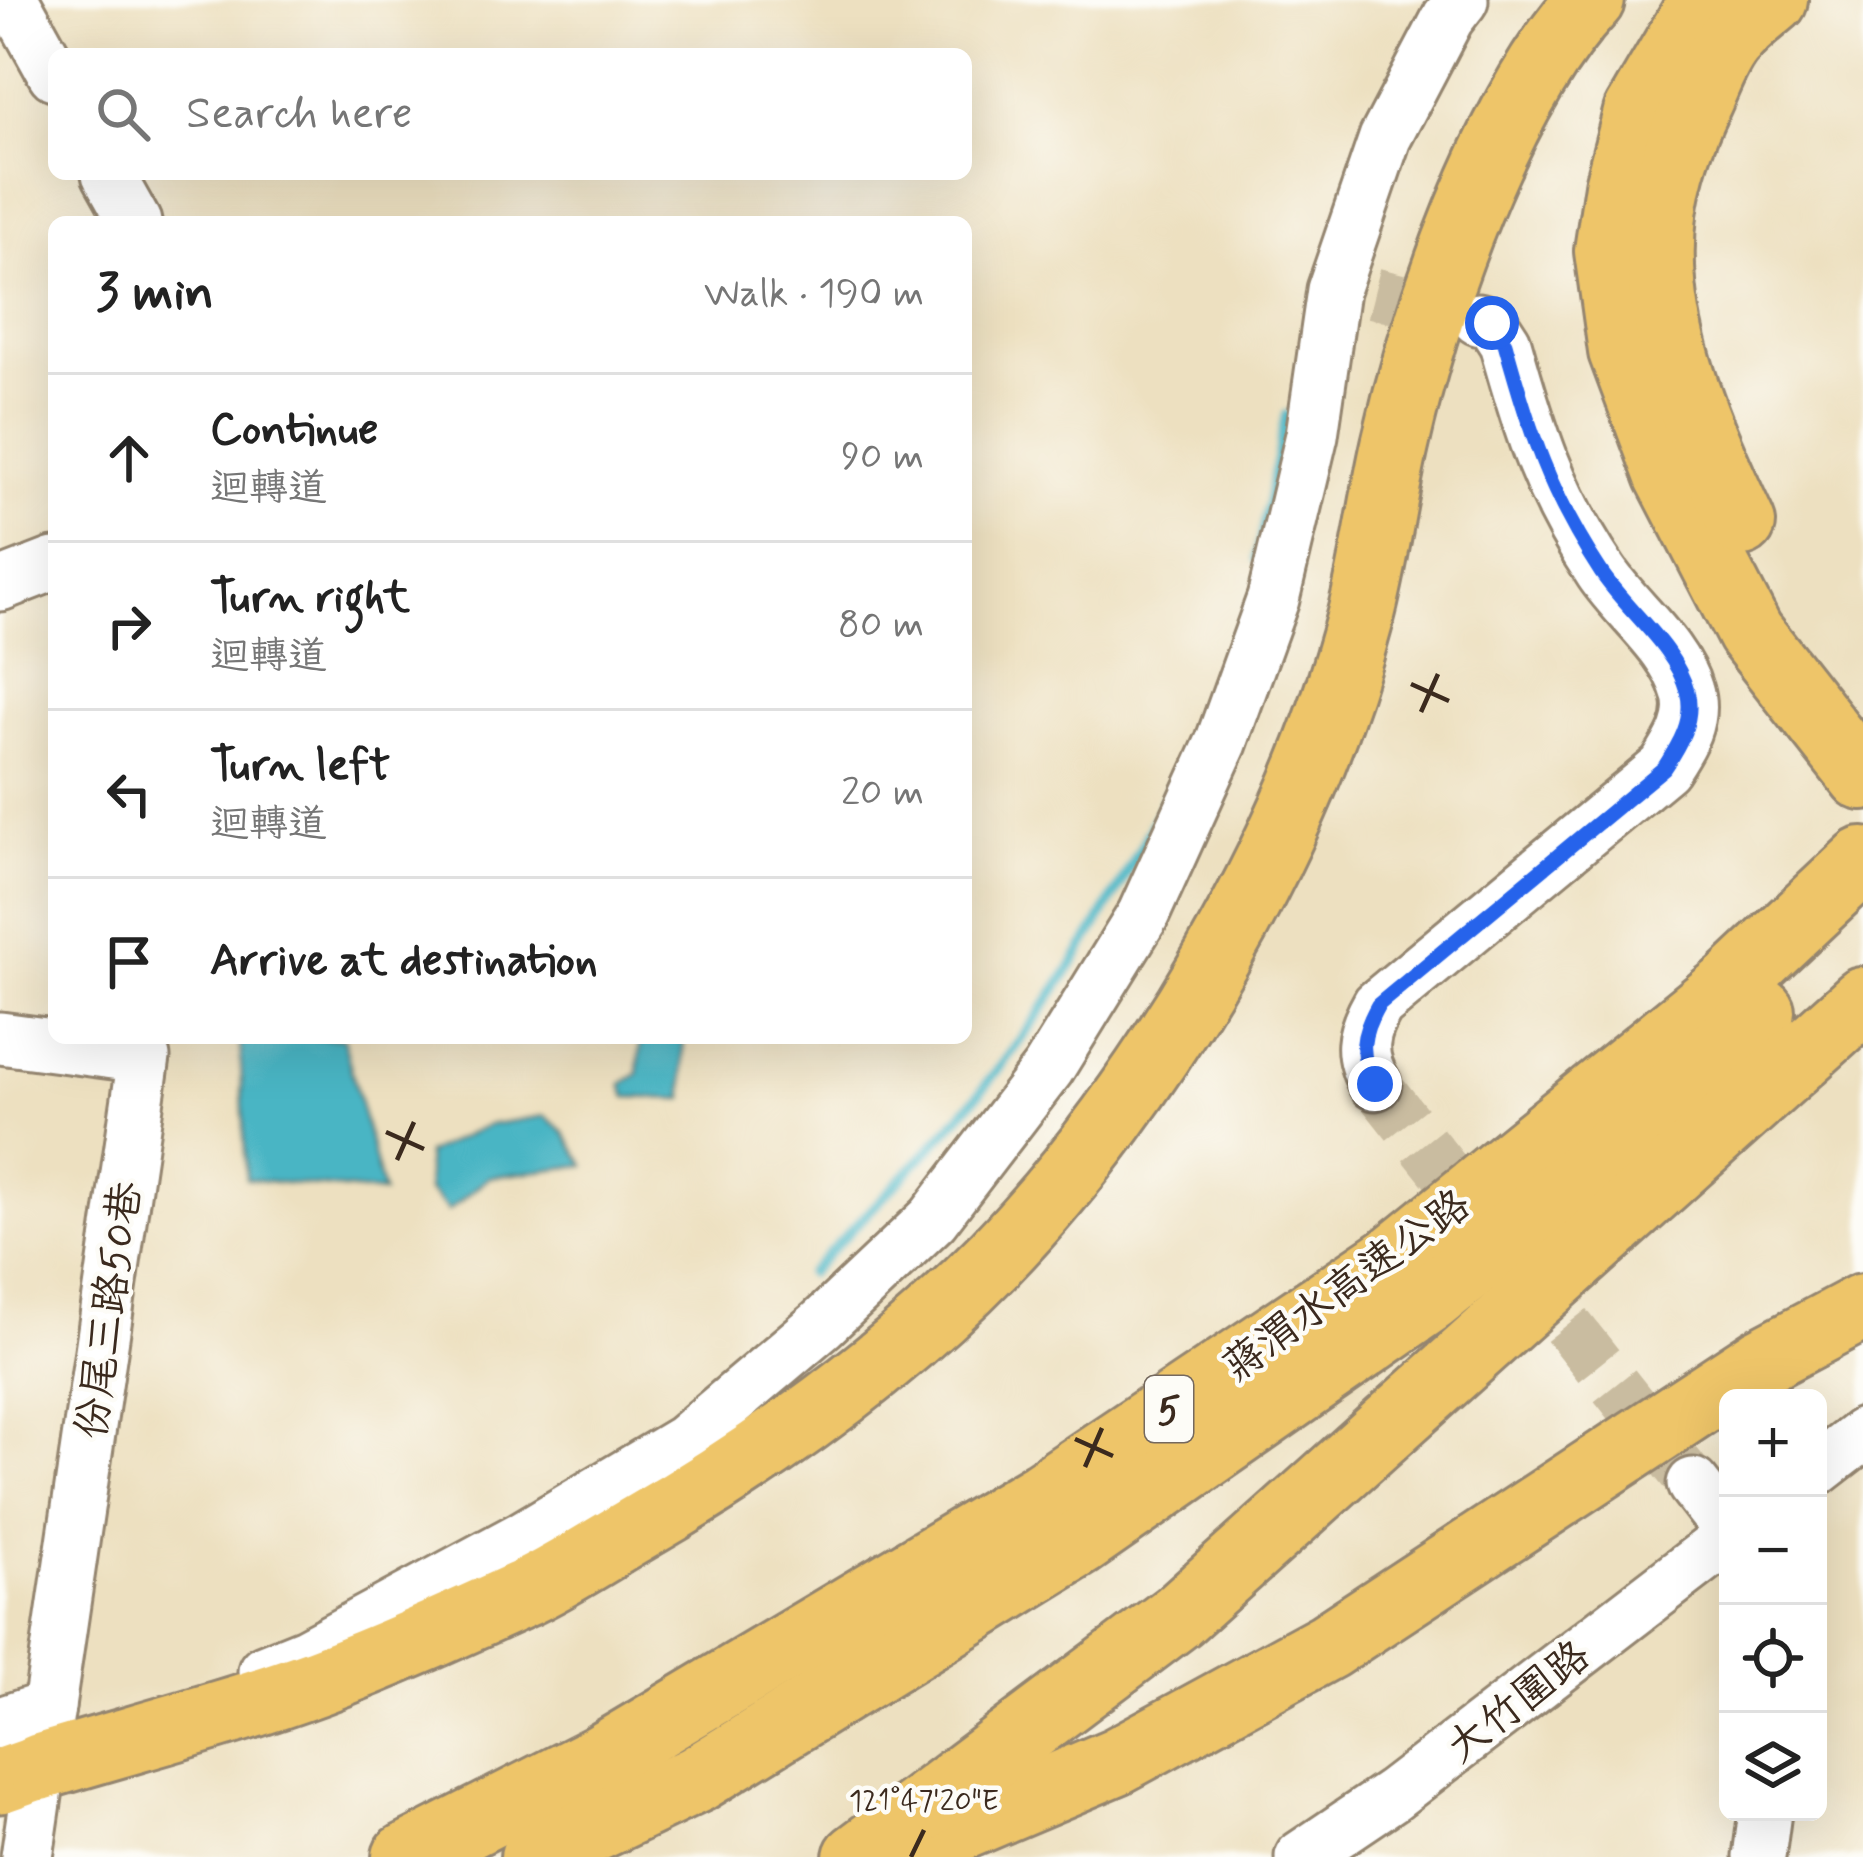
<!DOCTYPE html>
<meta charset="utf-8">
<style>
:root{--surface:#fff;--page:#f6f6f6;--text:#222;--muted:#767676;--line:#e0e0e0}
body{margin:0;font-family:Mynerve,"LXGW WenKai TC",sans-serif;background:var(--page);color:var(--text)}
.controls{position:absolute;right:36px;bottom:36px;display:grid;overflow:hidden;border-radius:18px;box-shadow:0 12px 48px #0002}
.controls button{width:108px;height:108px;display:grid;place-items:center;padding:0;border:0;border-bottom:3px solid var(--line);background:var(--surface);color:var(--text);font:60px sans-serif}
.stop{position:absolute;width:36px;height:36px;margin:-27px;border:9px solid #2563eb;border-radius:50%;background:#fff}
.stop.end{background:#2563eb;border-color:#fff;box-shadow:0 3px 12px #0008}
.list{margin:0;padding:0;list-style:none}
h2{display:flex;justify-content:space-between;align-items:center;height:156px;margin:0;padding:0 48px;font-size:51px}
h2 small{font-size:39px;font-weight:400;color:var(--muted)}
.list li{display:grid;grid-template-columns:78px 1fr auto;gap:36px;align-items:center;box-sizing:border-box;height:168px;padding:0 48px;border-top:3px solid var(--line)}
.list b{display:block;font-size:45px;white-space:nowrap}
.list p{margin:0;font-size:39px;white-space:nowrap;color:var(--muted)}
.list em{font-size:39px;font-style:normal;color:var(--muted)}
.icon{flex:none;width:66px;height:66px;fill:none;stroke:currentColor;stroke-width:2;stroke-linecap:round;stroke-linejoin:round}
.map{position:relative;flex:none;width:1863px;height:1857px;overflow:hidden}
.search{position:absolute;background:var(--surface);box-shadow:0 12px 48px #0002;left:48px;top:48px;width:924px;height:132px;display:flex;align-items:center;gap:30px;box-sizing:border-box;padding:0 42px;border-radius:18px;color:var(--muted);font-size:45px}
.panel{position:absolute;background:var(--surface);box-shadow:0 12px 48px #0002;left:48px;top:216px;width:924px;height:828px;border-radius:18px}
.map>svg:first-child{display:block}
.water{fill:#48b5c4;stroke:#427071;stroke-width:3}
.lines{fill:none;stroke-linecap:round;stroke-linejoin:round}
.stream{stroke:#48b5c4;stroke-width:10}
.minor-tunnel{stroke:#c9bca0;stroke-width:51;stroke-dasharray:51 26;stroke-linecap:butt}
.minor-casing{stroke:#94856f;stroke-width:57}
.major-casing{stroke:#94856f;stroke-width:69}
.highway-casing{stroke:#94856f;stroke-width:72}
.minor{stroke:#fff;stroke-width:51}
.major{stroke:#eec569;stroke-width:63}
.highway{stroke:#eec569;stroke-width:66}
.route{stroke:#2563eb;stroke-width:15}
.ticks{fill:none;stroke:#3b2a1e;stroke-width:4.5}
.labels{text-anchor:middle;stroke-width:9;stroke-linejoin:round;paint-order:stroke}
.shield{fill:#fdfcf7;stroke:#75695f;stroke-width:3}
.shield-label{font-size:39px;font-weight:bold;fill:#3b2a1e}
.street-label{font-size:42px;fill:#3b2a1e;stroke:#fdfcf7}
.ticks-label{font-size:30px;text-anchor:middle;fill:#3b2a1e;stroke:#fdfcf7;stroke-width:9;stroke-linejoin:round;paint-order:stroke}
</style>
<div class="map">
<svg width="1863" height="1857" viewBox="0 0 1863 1857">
<rect width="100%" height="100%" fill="#fdfcf7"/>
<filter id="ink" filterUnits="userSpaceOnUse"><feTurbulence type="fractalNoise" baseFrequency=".00833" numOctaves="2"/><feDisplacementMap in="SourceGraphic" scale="24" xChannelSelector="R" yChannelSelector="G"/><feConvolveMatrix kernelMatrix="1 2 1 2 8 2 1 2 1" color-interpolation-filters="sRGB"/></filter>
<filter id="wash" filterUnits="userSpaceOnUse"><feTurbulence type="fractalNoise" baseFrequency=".004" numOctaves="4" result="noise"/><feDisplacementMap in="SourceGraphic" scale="48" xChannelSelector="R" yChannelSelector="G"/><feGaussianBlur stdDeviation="2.7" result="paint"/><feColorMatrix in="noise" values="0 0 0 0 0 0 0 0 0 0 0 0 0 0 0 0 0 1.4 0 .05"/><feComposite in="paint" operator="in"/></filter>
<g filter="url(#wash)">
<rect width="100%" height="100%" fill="#ede0c0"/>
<!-- water -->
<g class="water">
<polygon points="240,1038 343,1038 383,1193 246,1179"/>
<polygon points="641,1038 683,1038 684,1099 627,1097 622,1084 638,1074"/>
<polygon points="545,1116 562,1130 585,1165 489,1177 448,1211 428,1190 426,1154 488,1125"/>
</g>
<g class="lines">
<!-- stream -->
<g class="stream">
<polyline points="1257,559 1286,415"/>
<path d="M 809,1273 C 867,1212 932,1152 985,1086 C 1083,964 1164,820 1219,673"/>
</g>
</g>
</g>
<g filter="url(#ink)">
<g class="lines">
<!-- minor-tunnel -->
<g class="minor-tunnel">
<polyline points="1374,293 1467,316"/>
<polyline points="1375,1084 1693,1484"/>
</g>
<!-- minor casing -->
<g class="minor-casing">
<g id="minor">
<polyline points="13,0 54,74"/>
<polyline points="108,174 135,222"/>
<polyline points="0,585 54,564"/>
<polyline points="0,1038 144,1057 27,1857"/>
<path d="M 1375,1084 C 1358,1054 1361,1035 1378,1005 L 1664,768 C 1679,745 1696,720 1687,691 C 1674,645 1627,611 1601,572 C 1549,494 1530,432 1505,343 L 1492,323 L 1478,319"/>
<polyline points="1818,1469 1863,1434"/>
<polyline points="1693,1484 1728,1529"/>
<polyline points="264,1671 306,1654 523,1537 684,1441 822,1324 933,1219 1048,1069 1143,915 1221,743 1273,599 1312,435 1333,290 1385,138 1448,18 1462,0"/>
<polyline points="0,1723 49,1707"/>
<polyline points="1301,1857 1393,1795 1728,1538"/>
<polyline points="1759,1857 1765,1812"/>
</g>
</g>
<!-- major casing -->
<g class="major-casing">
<polyline id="major" points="0,1781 40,1767"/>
</g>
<!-- highway casing -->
<g class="highway-casing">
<g id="highway">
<polyline points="1703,0 1637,113 1618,186 1608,251 1622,351 1668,474 1750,633 1863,777"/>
<path d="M 1742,523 C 1675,380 1622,253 1698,102 C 1708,81 1717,53 1733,37 C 1745,23 1760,12 1774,0"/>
<path d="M 40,1767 C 132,1739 227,1715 317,1682 C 387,1656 457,1624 525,1593 C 563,1575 599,1551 635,1530 C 765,1455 890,1366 995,1258 C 1155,1092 1302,841 1360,618 C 1375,562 1382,502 1395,445 C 1425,311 1496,101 1591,0"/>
<polyline points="909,1849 1117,1761 1328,1646 1761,1361 1863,1307"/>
<polyline points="406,1857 601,1758 1043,1494 1394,1258 1731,985 1863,861"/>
<polyline points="534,1857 697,1779 1081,1542 1431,1298 1596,1164 1761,1011"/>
<polyline points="857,1857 1178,1616 1863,1001"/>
</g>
</g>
<!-- minor -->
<use href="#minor" class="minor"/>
<!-- major -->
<use href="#major" class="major"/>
<!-- highway -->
<use href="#highway" class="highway"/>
</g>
</g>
<g class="lines" filter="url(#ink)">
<!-- route -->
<path class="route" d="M 1375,1084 C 1358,1054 1361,1035 1378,1005 L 1664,768 C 1679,745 1695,720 1687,691 C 1674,645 1627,611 1601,572 C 1549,493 1530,433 1505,343 L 1492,323"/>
</g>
<!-- ticks -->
<path class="ticks" d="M 1411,684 L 1449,701M 1421,712 L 1438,674M 386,1132 L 424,1149M 397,1160 L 414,1122M 1075,1439 L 1113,1456M 1085,1467 L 1102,1428M 911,1857 L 924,1830"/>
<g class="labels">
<!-- shield labels -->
<rect class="shield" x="1145" y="1376" width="48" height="66" rx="9"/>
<g class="shield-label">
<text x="1169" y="1423">5</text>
</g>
<!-- street labels -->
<g class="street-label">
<text transform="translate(1345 1284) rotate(-36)" y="15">蔣渭水高速公路</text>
<text transform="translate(107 1310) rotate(-82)" y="15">份尾三路50巷</text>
<text transform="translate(1517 1700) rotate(-38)" y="15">大竹圍路</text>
</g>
</g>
<g class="ticks-label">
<text x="924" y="1810">121°47'20"E</text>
</g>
</svg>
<div class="controls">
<button>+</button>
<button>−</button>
<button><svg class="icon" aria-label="locate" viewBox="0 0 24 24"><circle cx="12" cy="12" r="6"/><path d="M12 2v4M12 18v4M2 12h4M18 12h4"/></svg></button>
<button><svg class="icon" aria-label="layers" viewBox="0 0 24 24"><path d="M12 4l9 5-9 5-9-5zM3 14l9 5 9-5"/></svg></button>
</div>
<div class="stop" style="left:1492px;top:323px"></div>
<div class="stop end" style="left:1375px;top:1084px"></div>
<div class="search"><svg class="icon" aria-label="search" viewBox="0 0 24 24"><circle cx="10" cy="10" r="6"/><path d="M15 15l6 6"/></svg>Search here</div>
<section class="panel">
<h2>3 min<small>Walk · 190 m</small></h2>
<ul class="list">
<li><svg class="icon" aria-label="ahead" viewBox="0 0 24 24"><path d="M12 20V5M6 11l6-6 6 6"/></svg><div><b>Continue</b><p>迴轉道</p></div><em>90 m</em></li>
<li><svg class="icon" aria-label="right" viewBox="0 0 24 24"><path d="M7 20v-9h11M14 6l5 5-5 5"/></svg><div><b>Turn right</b><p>迴轉道</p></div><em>80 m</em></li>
<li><svg class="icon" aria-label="left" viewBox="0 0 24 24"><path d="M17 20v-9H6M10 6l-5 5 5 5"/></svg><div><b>Turn left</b><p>迴轉道</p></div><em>20 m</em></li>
<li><svg class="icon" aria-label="arrive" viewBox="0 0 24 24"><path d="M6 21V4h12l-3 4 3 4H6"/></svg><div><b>Arrive at destination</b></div></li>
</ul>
</section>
</div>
